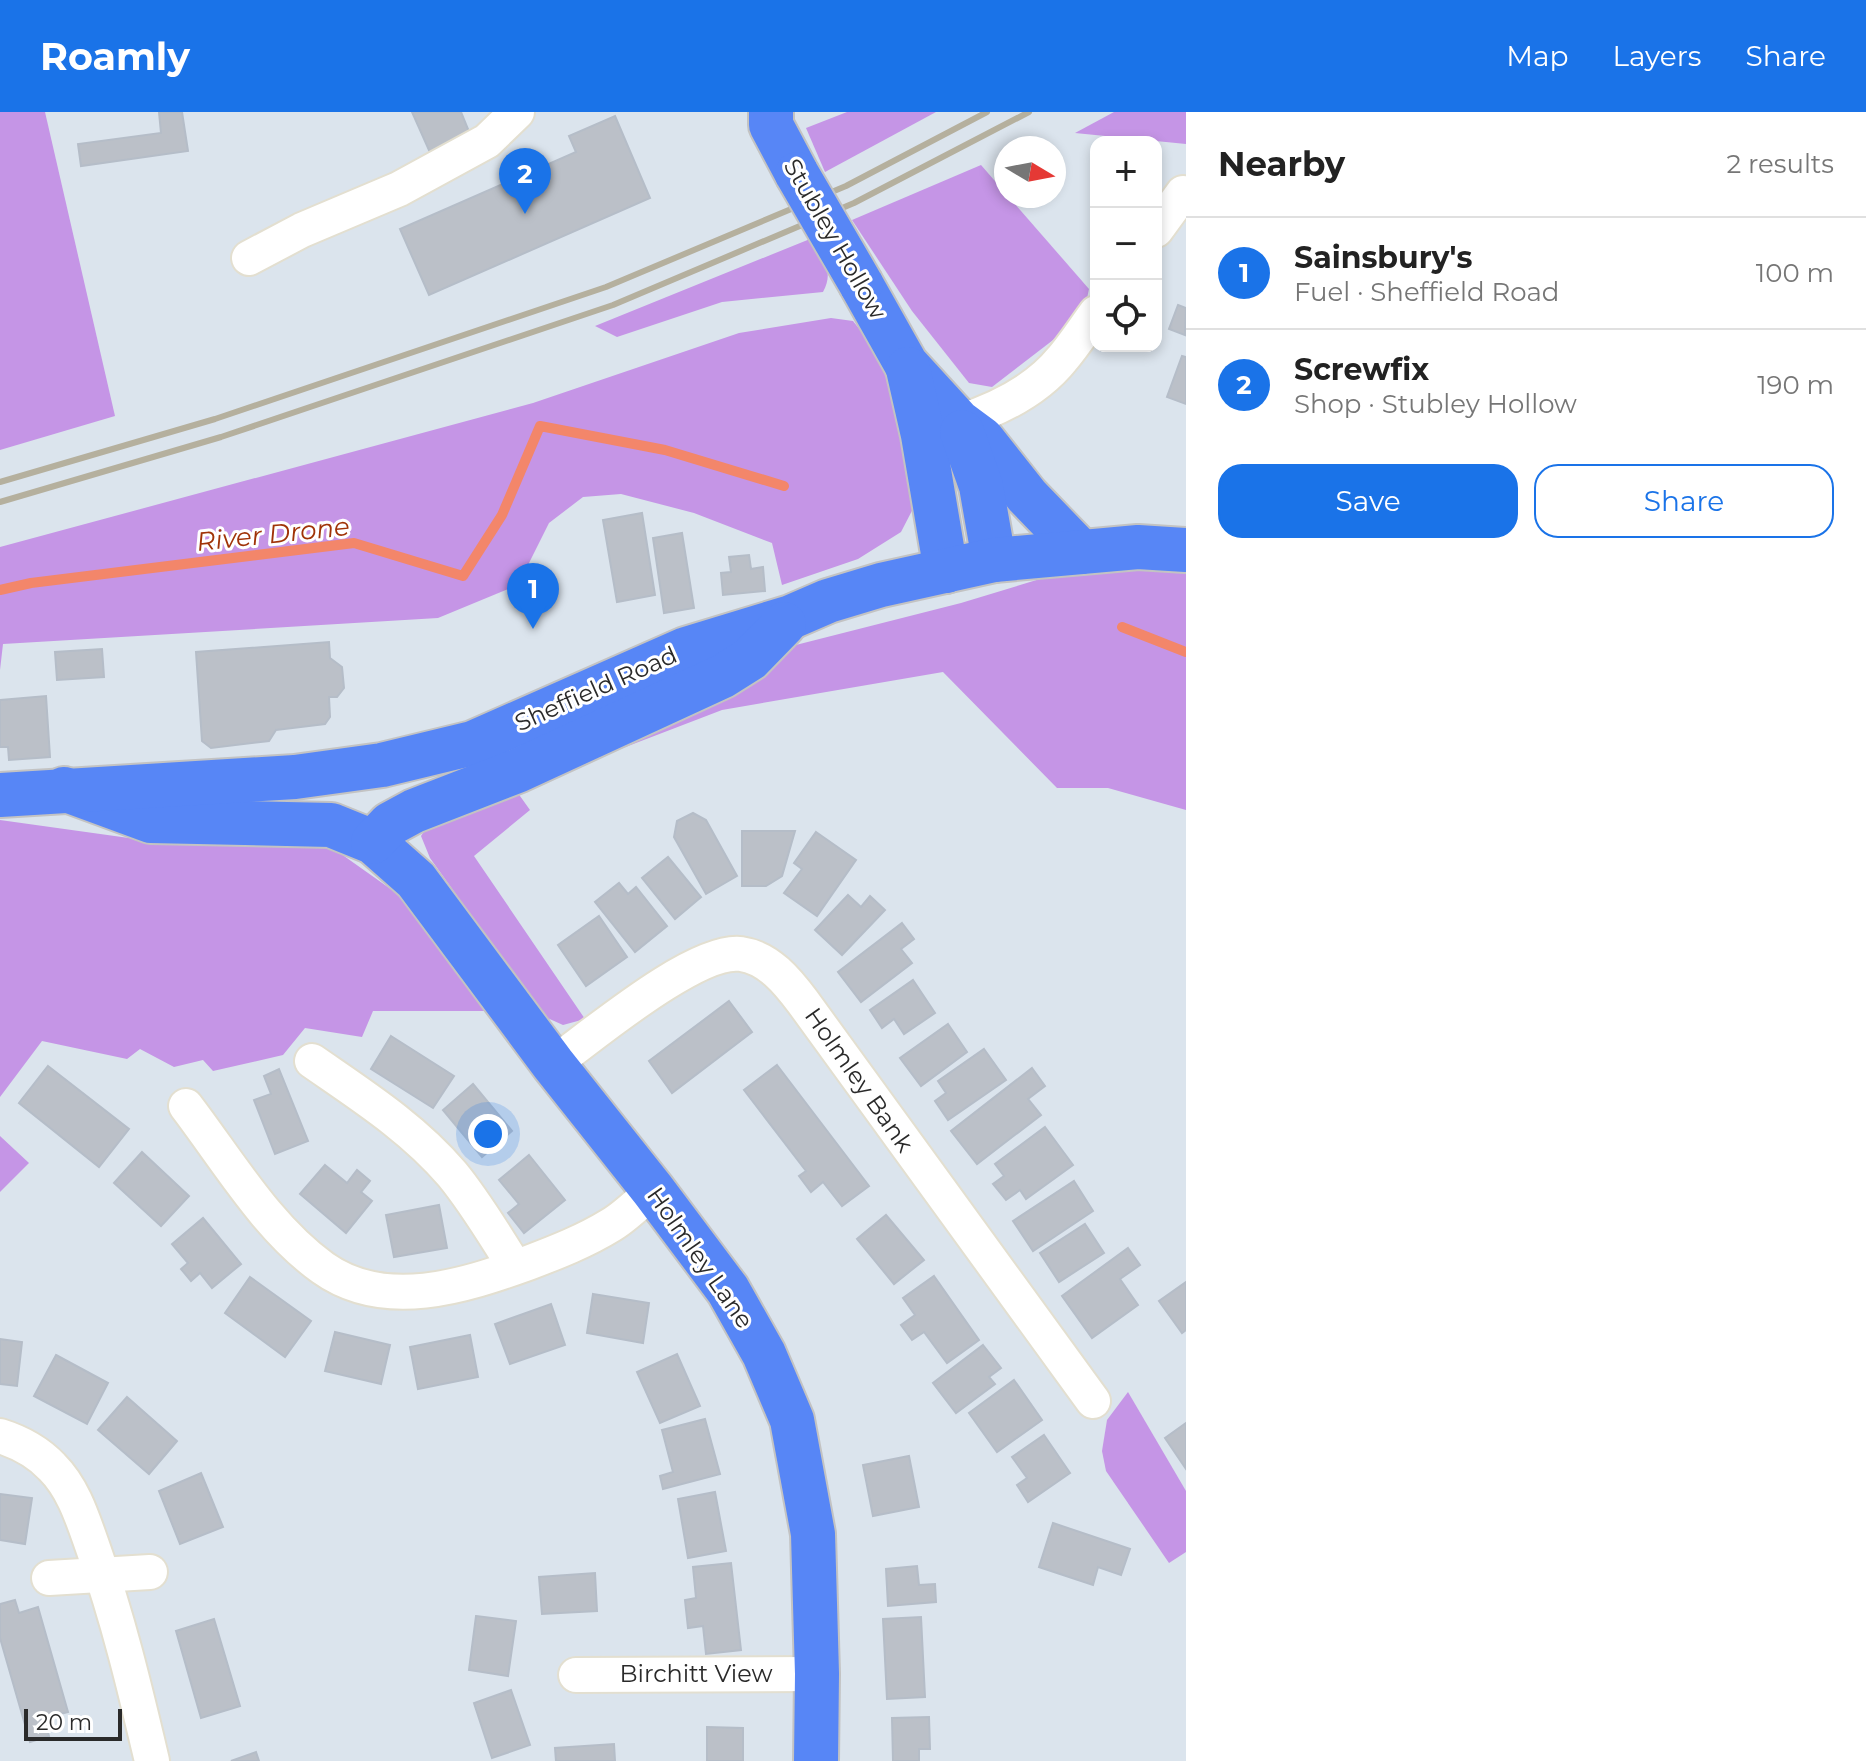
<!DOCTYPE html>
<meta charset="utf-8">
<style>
:root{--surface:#fff;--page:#f6f6f6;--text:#222;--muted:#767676;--line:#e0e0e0;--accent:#1a73e8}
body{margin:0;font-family:Montserrat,sans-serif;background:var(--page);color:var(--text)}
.controls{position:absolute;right:24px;top:24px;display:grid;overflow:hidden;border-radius:16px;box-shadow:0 4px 12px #0003}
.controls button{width:72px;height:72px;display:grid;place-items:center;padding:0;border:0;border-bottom:2px solid var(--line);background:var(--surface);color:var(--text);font:40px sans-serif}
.compass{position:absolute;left:994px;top:24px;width:72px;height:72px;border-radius:50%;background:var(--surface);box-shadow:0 4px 12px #0003;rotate:100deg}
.scale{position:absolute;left:24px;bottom:20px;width:98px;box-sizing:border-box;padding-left:8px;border:4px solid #2a2a2a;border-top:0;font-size:22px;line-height:28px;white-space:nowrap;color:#2a2a2a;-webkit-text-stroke:6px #fff;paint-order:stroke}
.you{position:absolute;left:488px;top:1022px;width:28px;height:28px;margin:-20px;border:6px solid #fff;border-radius:50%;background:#1a73e8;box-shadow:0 0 0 12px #1a73e833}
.badge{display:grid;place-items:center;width:52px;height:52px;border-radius:50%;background:var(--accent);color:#fff;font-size:26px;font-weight:700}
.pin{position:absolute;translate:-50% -66px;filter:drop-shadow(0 2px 4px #0008)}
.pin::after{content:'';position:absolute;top:42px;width:28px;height:24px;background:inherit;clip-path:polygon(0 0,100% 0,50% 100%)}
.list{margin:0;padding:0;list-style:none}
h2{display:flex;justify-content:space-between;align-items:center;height:104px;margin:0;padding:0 32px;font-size:34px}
h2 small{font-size:26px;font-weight:400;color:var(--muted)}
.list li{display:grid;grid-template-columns:52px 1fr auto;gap:24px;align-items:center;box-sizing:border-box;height:112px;padding:0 32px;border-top:2px solid var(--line)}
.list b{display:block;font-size:30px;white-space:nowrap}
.list p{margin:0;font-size:26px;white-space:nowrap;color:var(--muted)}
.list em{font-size:26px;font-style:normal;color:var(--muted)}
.actions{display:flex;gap:16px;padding:24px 32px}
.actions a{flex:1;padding:18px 0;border:2px solid var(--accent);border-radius:24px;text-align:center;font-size:28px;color:var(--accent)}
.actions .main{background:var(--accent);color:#fff}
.icon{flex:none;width:44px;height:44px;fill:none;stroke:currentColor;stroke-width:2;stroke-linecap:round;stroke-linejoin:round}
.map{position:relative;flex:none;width:1186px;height:1649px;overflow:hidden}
header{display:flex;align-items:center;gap:48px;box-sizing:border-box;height:112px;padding:0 40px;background:var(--accent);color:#fff}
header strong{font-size:38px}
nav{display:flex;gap:44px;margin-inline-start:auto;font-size:28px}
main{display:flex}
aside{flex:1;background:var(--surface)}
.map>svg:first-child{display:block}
.green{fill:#c595e6}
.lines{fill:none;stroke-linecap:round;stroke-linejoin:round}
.stream{stroke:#f3866a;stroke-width:10}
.building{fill:#bbc0c8;stroke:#b5bdc8;stroke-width:2}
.minor-casing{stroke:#e3dfd0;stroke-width:38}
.major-casing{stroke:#c3c3c3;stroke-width:48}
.minor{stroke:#fff;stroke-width:34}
.major{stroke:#5786f6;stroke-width:44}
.rail{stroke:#b5b09e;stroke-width:6}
.major-bridge-casing{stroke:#c3c3c3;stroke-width:48;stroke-linecap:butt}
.major-bridge{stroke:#5786f6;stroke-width:44}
.labels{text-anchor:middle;stroke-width:6;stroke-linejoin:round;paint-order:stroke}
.street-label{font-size:24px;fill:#2a2a2a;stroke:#fff}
.water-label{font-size:26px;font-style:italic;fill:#a03308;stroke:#fff}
</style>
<header>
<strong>Roamly</strong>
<nav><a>Map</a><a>Layers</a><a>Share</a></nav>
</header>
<main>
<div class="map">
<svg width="1186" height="1649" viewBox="0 0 1186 1649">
<rect width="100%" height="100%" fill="#dbe4ed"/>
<!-- green -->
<g class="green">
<polygon points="0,0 45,0 115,304 0,338"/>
<polygon points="847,0 936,0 825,60 806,16"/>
<polygon points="1114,0 1186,0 1186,32 1075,21"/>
<polygon points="981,53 1089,177 1083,205 992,275 969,271 912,199 852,108"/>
<path d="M 810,127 C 822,146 835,158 823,180 L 722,190 L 617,225 L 595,214 Z"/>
<polygon points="831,206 853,209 873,234 906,307 917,389 901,420 858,447 782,473 772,431 694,401 621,382 583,385 549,411 518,473 438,506 3,532 0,558 0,435 533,291 739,221"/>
<polygon points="1076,456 1186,457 1186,698 1108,676 1057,676 943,560 722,598 589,649 784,536 961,491"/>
<polygon points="515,677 530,698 474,744 585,907 563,913 543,904 430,746 421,724 431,709"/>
<polygon points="0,708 179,733 320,727 409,790 485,899 373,899 362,925 305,916 283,943 213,959 203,948 174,955 140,937 127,947 42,929 0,985"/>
<polygon points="0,1024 29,1051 0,1080"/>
<polygon points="1128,1280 1186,1379 1186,1440 1169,1451 1106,1359 1102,1339 1107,1308"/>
</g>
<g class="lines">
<!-- stream -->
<g class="stream">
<polyline points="0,478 31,471 354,431 463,464 502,403 540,314 665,338 784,374"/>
<polyline points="1122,515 1186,540"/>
</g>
</g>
<!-- building -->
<g class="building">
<polygon points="159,0 182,0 188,39 81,54 78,32 161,21"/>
<polygon points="412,0 461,0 472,27 432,45"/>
<polygon points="615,4 650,86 429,183 400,117 576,40 569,24"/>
<polygon points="1178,193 1186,196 1185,223 1169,217"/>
<polygon points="1182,244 1186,245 1186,292 1167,285"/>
<polygon points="642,401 655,483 617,490 603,408"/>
<polygon points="682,421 694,496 664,501 653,426"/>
<polygon points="749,443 751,457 763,455 765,479 723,483 721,461 731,460 729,445"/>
<polygon points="329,530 330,546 342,555 344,576 337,585 329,585 330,605 325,612 276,618 269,629 211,636 202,629 196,540"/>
<polygon points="102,537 104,565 57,568 55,540"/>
<polygon points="46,584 50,645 9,648 8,635 0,635 0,588"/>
<polygon points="693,701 706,708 737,764 706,782 674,725 677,709"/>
<polygon points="742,719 795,719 782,764 766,774 742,774"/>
<polygon points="816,720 856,748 817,804 784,781 802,757 794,751"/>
<polygon points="668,745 701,785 675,807 642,766"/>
<polygon points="619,771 628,782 636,775 667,814 635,840 595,790"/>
<polygon points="848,783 861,795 870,784 885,798 842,843 815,818"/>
<polygon points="599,804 627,845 586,874 558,833"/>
<polygon points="902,811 914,827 901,837 912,851 861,890 838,860"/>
<polygon points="913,868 935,901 904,922 894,907 882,916 870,898"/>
<polygon points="729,889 752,920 672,981 649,949"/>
<polygon points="948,912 967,940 921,974 900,946"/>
<polygon points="391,924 454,964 433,996 371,957"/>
<polygon points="984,937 1006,968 948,1008 935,989 946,981 938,969"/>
<polygon points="777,953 869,1074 842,1094 823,1070 811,1080 799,1064 806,1059 744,978"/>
<polygon points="48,954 129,1017 99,1055 19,991"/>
<polygon points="1032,956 1045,974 1028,987 1041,1003 977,1052 951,1019"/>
<polygon points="279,957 308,1029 275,1042 254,988 271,982 264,964"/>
<polygon points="473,972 512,1019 482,1045 443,998"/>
<polygon points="1045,1015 1073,1053 1026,1087 1020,1078 1006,1088 993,1072 1004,1064 995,1052"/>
<polygon points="142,1040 189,1084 161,1114 114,1071"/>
<polygon points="529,1043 565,1088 524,1121 508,1101 519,1092 499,1068"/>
<polygon points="325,1053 347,1071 357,1058 370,1069 361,1080 372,1089 346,1121 300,1082"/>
<polygon points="1074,1069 1093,1099 1033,1139 1013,1109"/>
<polygon points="439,1093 447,1136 394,1145 386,1103"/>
<polygon points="886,1103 924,1148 894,1172 857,1127"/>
<polygon points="203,1106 241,1152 212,1176 200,1161 191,1169 181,1157 188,1151 172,1132"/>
<polygon points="1085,1112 1104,1141 1059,1170 1040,1141"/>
<polygon points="1128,1136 1140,1153 1120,1167 1138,1193 1092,1226 1062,1184"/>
<polygon points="934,1164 979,1228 947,1251 924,1220 912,1228 901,1213 915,1203 903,1186"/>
<polygon points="250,1165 311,1209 285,1245 225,1201"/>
<polygon points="1186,1170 1186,1218 1182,1221 1159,1189"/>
<polygon points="593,1182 649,1191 643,1231 587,1221"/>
<polygon points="551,1192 565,1233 510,1252 495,1212"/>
<polygon points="335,1220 390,1233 381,1272 325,1259"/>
<polygon points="470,1223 478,1265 418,1277 410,1235"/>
<polygon points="0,1227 22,1230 17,1274 0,1272"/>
<polygon points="983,1233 1001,1256 989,1265 995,1272 956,1301 933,1271"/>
<polygon points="677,1242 700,1294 660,1311 637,1260"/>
<polygon points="56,1243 108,1271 87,1312 34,1284"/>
<polygon points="1014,1268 1042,1308 997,1340 969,1301"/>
<polygon points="127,1285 177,1329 149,1362 98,1318"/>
<polygon points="705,1307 720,1362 663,1377 660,1364 673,1360 662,1318"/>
<polygon points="1186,1311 1186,1357 1165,1326"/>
<polygon points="1044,1323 1070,1361 1028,1390 1017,1373 1027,1366 1012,1345"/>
<polygon points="909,1344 919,1395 873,1404 863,1353"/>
<polygon points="201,1361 223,1415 180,1432 159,1379"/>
<polygon points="715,1380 726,1439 688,1446 678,1387"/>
<polygon points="0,1382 32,1386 25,1432 0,1428"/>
<polygon points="1053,1411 1130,1437 1121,1463 1098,1455 1093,1473 1039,1455"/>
<polygon points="731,1451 741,1538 706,1542 703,1514 688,1516 685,1488 696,1486 693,1455"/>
<polygon points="917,1454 919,1473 935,1472 936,1490 888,1494 886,1457"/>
<polygon points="595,1461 597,1499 542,1502 539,1465"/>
<polygon points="15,1488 19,1501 38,1495 68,1600 44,1606 49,1624 30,1630 0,1526 0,1492"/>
<polygon points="476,1504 516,1509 508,1564 469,1558"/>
<polygon points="921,1505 925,1585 887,1587 883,1507"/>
<polygon points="214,1507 240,1594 201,1606 176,1519"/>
<polygon points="511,1578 530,1633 492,1646 474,1591"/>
<polygon points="929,1605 930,1637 919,1637 919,1649 893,1649 892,1606"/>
<polygon points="707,1615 743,1616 743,1649 707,1649"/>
<polygon points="614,1632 615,1649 556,1649 555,1636"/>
<polygon points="256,1640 259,1649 231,1649"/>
</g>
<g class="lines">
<!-- minor casing -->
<g class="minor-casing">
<g id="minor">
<polyline points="1156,118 1183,81"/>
<polyline points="249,146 302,118 399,77 487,29 517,0"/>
<path d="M 959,310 C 996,298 1037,278 1062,247 C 1074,233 1085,216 1096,201"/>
<path d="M 312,949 C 361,983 413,1016 452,1062 C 476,1091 495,1124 515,1155"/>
<path d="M 553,952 C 592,924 696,836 741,842 C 769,846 788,870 803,890 L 1093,1289"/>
<path d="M 186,994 C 228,1049 267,1116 323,1156 C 385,1200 464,1174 528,1151 C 557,1140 585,1129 611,1113 C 626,1104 640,1090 653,1078"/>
<path d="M 0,1324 C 19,1330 37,1339 52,1355 C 74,1377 83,1408 93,1436 C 118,1506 135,1577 152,1649"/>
<polyline points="49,1466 150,1460"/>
<polyline points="576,1563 817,1562"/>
</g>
</g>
<!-- major casing -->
<g class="major-casing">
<g id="major">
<polyline points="771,0 771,13 797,62"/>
<polyline points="861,172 906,252 959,310 982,327 1027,384 1081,440"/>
<polyline points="908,257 923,323 946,459"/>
<polyline points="962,320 981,374 994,448"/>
<polyline points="64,677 151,709 331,713 373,730 416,768 553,952 653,1078 728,1178 764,1242 792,1308 813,1422 817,1562 816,1649"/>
<polyline points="0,683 295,665 382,653 473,631 686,537 791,505 828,489 881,473 994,448 1138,435 1186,438"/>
<polyline points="373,730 390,712 414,699 517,659 723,564 750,547 784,512"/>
</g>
</g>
<!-- minor -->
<use href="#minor" class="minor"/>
<!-- major -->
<use href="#major" class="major"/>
<!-- rail -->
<g class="rail">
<polyline points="0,370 215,307 606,175 846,74 987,0"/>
<polyline points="0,390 221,325 613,193 854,91 1029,0"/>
</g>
<!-- major-bridge casing -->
<g class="major-bridge-casing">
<polyline id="major-bridge" points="797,62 861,172"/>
</g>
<!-- major-bridge -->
<use href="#major-bridge" class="major-bridge"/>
</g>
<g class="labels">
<!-- street labels -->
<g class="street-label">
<text transform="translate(835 127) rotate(60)" y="8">Stubley Hollow</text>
<text transform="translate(596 577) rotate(-24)" y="8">Sheffield Road</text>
<text transform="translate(859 968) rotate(55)" y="8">Holmley Bank</text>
<text transform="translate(700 1146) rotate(55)" y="8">Holmley Lane</text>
<text x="696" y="1570">Birchitt View</text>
</g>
<!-- water labels -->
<g class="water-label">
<text transform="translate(273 422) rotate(-6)" y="9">River Drone</text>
</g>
</g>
</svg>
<div class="controls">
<button>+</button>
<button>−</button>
<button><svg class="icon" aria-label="locate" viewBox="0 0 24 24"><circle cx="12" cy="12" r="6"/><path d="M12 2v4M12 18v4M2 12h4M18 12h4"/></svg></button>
</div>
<svg class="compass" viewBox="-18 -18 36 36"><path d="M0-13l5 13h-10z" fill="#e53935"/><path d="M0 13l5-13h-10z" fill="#767676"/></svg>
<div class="scale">20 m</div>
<div class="you"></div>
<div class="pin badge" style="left:533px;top:517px">1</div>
<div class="pin badge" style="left:525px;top:102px">2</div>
</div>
<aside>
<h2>Nearby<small>2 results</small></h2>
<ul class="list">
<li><span class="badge">1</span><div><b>Sainsbury's</b><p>Fuel · Sheffield Road</p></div><em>100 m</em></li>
<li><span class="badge">2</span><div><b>Screwfix</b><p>Shop · Stubley Hollow</p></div><em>190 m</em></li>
</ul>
<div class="actions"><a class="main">Save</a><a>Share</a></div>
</aside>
</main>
